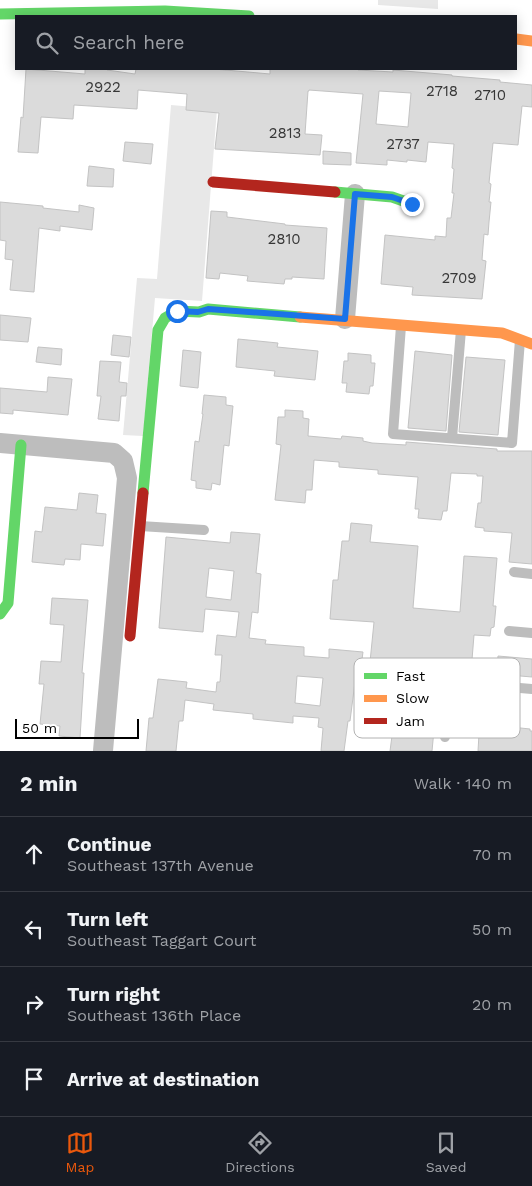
<!DOCTYPE html>
<meta charset="utf-8">
<style>
:root{--surface:#171b24;--page:#20242c;--text:#f1f3f6;--muted:#9ea1a6;--line:#363941;--accent:#ea580c}
body{margin:0;font-family:"Work Sans",sans-serif;background:var(--page);color:var(--text)}
.scale{position:absolute;left:15px;bottom:12px;width:124px;box-sizing:border-box;padding-left:5px;border:2px solid #000;border-top:0;font-size:14px;line-height:18px;white-space:nowrap;color:#000;-webkit-text-stroke:4px #fff;paint-order:stroke}
.stop{position:absolute;width:15px;height:15px;margin:-11px;border:4px solid #1a73e8;border-radius:50%;background:#fff}
.stop.end{background:#1a73e8;border-color:#fff;box-shadow:0 1px 5px #0008}
.list{margin:0;padding:0;list-style:none}
h2{display:flex;justify-content:space-between;align-items:center;height:65px;margin:0;padding:0 20px;font-size:21px}
h2 small{font-size:16px;font-weight:400;color:var(--muted)}
.list li{display:grid;grid-template-columns:32px 1fr auto;gap:15px;align-items:center;box-sizing:border-box;height:75px;padding:0 20px;border-top:1px solid var(--line)}
.list b{display:block;font-size:19px;white-space:nowrap}
.list p{margin:0;font-size:16px;white-space:nowrap;color:var(--muted)}
.list em{font-size:16px;font-style:normal;color:var(--muted)}
.icon{flex:none;width:28px;height:28px;fill:none;stroke:currentColor;stroke-width:2;stroke-linecap:round;stroke-linejoin:round}
.map{position:relative;flex:none;width:532px;height:751px;overflow:hidden}
.search{position:absolute;background:var(--surface);box-shadow:0 2px 12px #0003;left:15px;right:15px;top:15px;height:55px;display:flex;align-items:center;gap:12px;box-sizing:border-box;padding:0 18px;border-radius:0px;color:var(--muted);font-size:19px}
.sheet{height:365px;background:var(--surface)}
nav{display:flex;justify-content:space-around;align-items:center;box-sizing:border-box;height:70px;border-top:1px solid var(--line);background:var(--surface);font-size:14px;color:var(--muted)}
nav a{display:grid;justify-items:center;gap:2px}
nav .on{color:var(--accent)}
.map>svg:first-child{display:block}
.green{fill:#e8e8e8}
.building{fill:#dbdbdb;stroke:#c3c3c3;fill-rule:evenodd}
.lines{fill:none;stroke-linecap:round;stroke-linejoin:round}
.lane{stroke:#bdbdbd;stroke-width:10}
.street{stroke:#bdbdbd;stroke-width:20}
.fast{stroke:#63d668;stroke-width:11}
.slow{stroke:#ff974d;stroke-width:11}
.jam{stroke:#b3261e;stroke-width:11}
.route{stroke:#1a73e8;stroke-width:6}
.labels{text-anchor:middle;stroke-width:5;stroke-linejoin:round;paint-order:stroke}
.number-label{font-size:15px;fill:#373737}
.key{fill:#fff;stroke:#b2b2b2;stroke-width:1}
.key-label{font-size:14px;fill:#000}
</style>
<div class="map">
<svg width="532" height="751" viewBox="0 0 532 751">
<rect width="100%" height="100%" fill="#fff"/>
<!-- green -->
<g class="green">
<polygon points="378,0 438,0 438,9 378,5"/>
<polygon points="171,105 217,109 202,301 155,298 143,436 123,435 137,278 157,279"/>
</g>
<!-- building -->
<g class="building">
<path d="M 26,69 L 85,74 L 85,69 L 107,69 L 107,70 L 135,74 L 136,69 L 214,69 L 270,74 L 270,69 L 358,69 L 358,70 L 393,72 L 393,70 L 452,75 L 452,76 L 500,80 L 500,82 L 532,85 L 532,107 L 522,106 L 518,145 L 493,143 L 489,183 L 491,184 L 489,202 L 491,202 L 489,222 L 488,235 L 484,234 L 482,260 L 486,261 L 482,299 L 412,295 L 413,287 L 381,284 L 385,235 L 435,240 L 435,236 L 446,237 L 447,218 L 451,218 L 454,193 L 452,193 L 454,169 L 452,168 L 454,144 L 428,142 L 426,162 L 407,160 L 407,162 L 387,160 L 387,165 L 356,163 L 363,94 L 309,90 L 309,91 L 308,91 L 305,134 L 322,135 L 320,155 L 215,149 L 219,113 L 186,110 L 187,94 L 138,90 L 137,109 L 74,105 L 73,119 L 41,117 L 38,153 L 18,152 L 21,117 L 23,118 ZM 379,91 L 411,93 L 408,127 L 376,124 Z"/>
<polygon points="125,142 153,144 151,164 123,161"/>
<polygon points="323,151 351,153 351,165 323,164"/>
<polygon points="89,166 114,169 113,187 87,186"/>
<polygon points="0,202 43,206 43,208 79,212 79,205 94,208 92,230 60,226 60,231 39,228 34,292 10,290 13,260 5,259 6,241 0,240"/>
<polygon points="211,211 227,212 227,217 285,224 285,225 327,228 324,279 292,277 292,279 285,279 284,284 247,281 248,276 220,273 219,279 206,278"/>
<polygon points="0,315 31,318 28,342 0,340"/>
<polygon points="113,335 131,337 129,357 111,355"/>
<polygon points="238,339 278,343 277,347 318,351 315,380 274,376 275,371 236,367"/>
<polygon points="38,347 62,349 61,365 36,362"/>
<polygon points="183,350 201,352 198,388 180,386"/>
<polygon points="415,351 452,355 446,431 408,428"/>
<polygon points="348,353 371,355 371,363 375,363 373,386 370,386 369,394 346,392 347,383 342,383 344,361 348,361"/>
<polygon points="466,357 505,360 498,435 459,432"/>
<polygon points="100,361 121,362 119,382 127,383 126,396 121,396 119,421 98,419 101,396 97,396"/>
<polygon points="48,377 72,379 68,415 13,410 13,414 0,413 0,388 47,392"/>
<polygon points="204,395 226,397 226,405 233,406 229,446 224,445 220,485 212,483 211,490 196,488 196,481 191,480 195,441 199,442 203,414 202,414"/>
<polygon points="285,410 303,411 303,418 309,419 308,436 341,439 342,436 363,438 363,441 372,443 406,445 406,442 497,449 497,451 532,451 532,564 509,562 512,533 484,531 484,528 475,527 478,503 481,503 483,476 477,476 477,474 451,473 447,511 443,511 441,520 418,518 419,509 415,509 418,477 378,474 378,470 339,467 339,462 314,460 312,490 306,490 305,503 275,500 281,445 276,444 278,417 285,417"/>
<polygon points="79,493 98,495 96,513 106,514 103,546 81,544 80,560 65,559 64,565 32,562 35,531 42,532 45,507 77,510"/>
<polygon points="351,523 372,525 370,542 418,546 413,608 460,612 464,556 497,558 493,606 496,606 494,627 491,628 490,636 474,635 471,672 440,669 440,674 404,670 404,665 370,662 374,622 330,619 333,580 338,580 342,541 349,541"/>
<path d="M 231,532 L 260,534 L 256,573 L 261,574 L 258,613 L 252,612 L 249,638 L 266,640 L 265,644 L 304,647 L 304,656 L 329,658 L 329,649 L 363,652 L 359,682 L 355,682 L 350,721 L 348,721 L 344,751 L 321,751 L 323,728 L 318,727 L 319,718 L 293,716 L 293,723 L 253,719 L 253,714 L 213,710 L 214,704 L 185,700 L 183,721 L 179,721 L 176,751 L 146,751 L 149,718 L 153,718 L 158,679 L 187,682 L 186,688 L 216,692 L 217,682 L 220,682 L 222,655 L 215,655 L 217,635 L 236,637 L 239,612 L 205,609 L 203,632 L 159,628 L 166,537 L 230,543 ZM 209,568 L 234,571 L 231,600 L 206,597 ZM 297,676 L 323,678 L 320,706 L 295,703 Z"/>
<polygon points="52,598 88,600 82,673 84,673 80,738 59,736 60,726 40,724 44,684 39,684 41,661 61,662 64,625 50,624"/>
<polygon points="498,656 532,659 532,677 497,674"/>
<polygon points="402,684 438,688 432,751 390,751 392,736 397,737"/>
<polygon points="483,724 530,729 530,731 532,731 532,751 478,751 479,734 482,734"/>
</g>
<g class="lines">
<!-- lane -->
<g class="lane">
<polyline points="401,326 393,434 512,443 520,340"/>
<polyline points="452,438 461,330"/>
<polyline points="140,526 204,530"/>
<polyline points="514,572 532,574"/>
<polyline points="509,631 532,633"/>
<polyline points="451,682 532,689"/>
<polyline points="385,733 390,676 451,682 445,737"/>
</g>
<!-- street -->
<g class="street">
<polyline points="345,319 355,194"/>
<polyline points="0,443 114,453 123,461 127,478 103,751"/>
</g>
<!-- fast -->
<g class="fast">
<polyline points="0,14 165,11 249,16"/>
<polyline points="335,192 392,197 412,204"/>
<polyline points="143,493 158,330 165,318 177,311 199,312 208,309 300,317"/>
<polyline points="0,614 8,603 21,445"/>
</g>
<!-- slow -->
<g class="slow">
<polyline points="516,39 532,41"/>
<polyline points="300,317 502,333 532,344"/>
</g>
<!-- jam -->
<g class="jam">
<polyline points="213,182 335,192"/>
<polyline points="130,636 143,493"/>
</g>
</g>
<g class="lines">
<!-- route -->
<polyline class="route" points="177,311 198,312 208,309 345,319 355,194 392,197 412,204"/>
</g>
<g class="labels">
<!-- number labels -->
<g class="number-label">
<text x="103" y="92">2922</text>
<text x="442" y="96">2718</text>
<text x="490" y="100">2710</text>
<text x="285" y="138">2813</text>
<text x="403" y="149">2737</text>
<text x="284" y="244">2810</text>
<text x="459" y="283">2709</text>
</g>
</g>
<!-- legend -->
<rect x="354" y="658" width="166" height="80" rx="8" class="key"/>
<rect x="364" y="673" width="23" height="6" fill="#63d668"/>
<rect x="364" y="695" width="23" height="7" fill="#ff974d"/>
<rect x="364" y="718" width="23" height="6" fill="#b3261e"/>
<g class="key-label">
<text x="396" y="681">Fast</text>
<text x="396" y="703">Slow</text>
<text x="396" y="726">Jam</text>
</g>
</svg>
<div class="scale">50 m</div>
<div class="stop" style="left:177px;top:311px"></div>
<div class="stop end" style="left:412px;top:204px"></div>
<div class="search"><svg class="icon" aria-label="search" viewBox="0 0 24 24"><circle cx="10" cy="10" r="6"/><path d="M15 15l6 6"/></svg>Search here</div>
</div>
<section class="sheet">
<h2>2 min<small>Walk · 140 m</small></h2>
<ul class="list">
<li><svg class="icon" aria-label="ahead" viewBox="0 0 24 24"><path d="M12 20V5M6 11l6-6 6 6"/></svg><div><b>Continue</b><p>Southeast 137th Avenue</p></div><em>70 m</em></li>
<li><svg class="icon" aria-label="left" viewBox="0 0 24 24"><path d="M17 20v-9H6M10 6l-5 5 5 5"/></svg><div><b>Turn left</b><p>Southeast Taggart Court</p></div><em>50 m</em></li>
<li><svg class="icon" aria-label="right" viewBox="0 0 24 24"><path d="M7 20v-9h11M14 6l5 5-5 5"/></svg><div><b>Turn right</b><p>Southeast 136th Place</p></div><em>20 m</em></li>
<li><svg class="icon" aria-label="arrive" viewBox="0 0 24 24"><path d="M6 21V4h12l-3 4 3 4H6"/></svg><div><b>Arrive at destination</b></div></li>
</ul>
</section>
<nav>
<a class="on"><svg class="icon" aria-label="map" viewBox="0 0 24 24"><path d="M3 6l6-2 6 2 6-2v14l-6 2-6-2-6 2zM9 4v14M15 6v14"/></svg>Map</a>
<a><svg class="icon" aria-label="directions" viewBox="0 0 24 24"><path d="M12 3l9 9-9 9-9-9zM9 14v-3h6M13 9l2 2-2 2"/></svg>Directions</a>
<a><svg class="icon" aria-label="saved" viewBox="0 0 24 24"><path d="M7 4h10v16l-5-4-5 4z"/></svg>Saved</a>
</nav>
